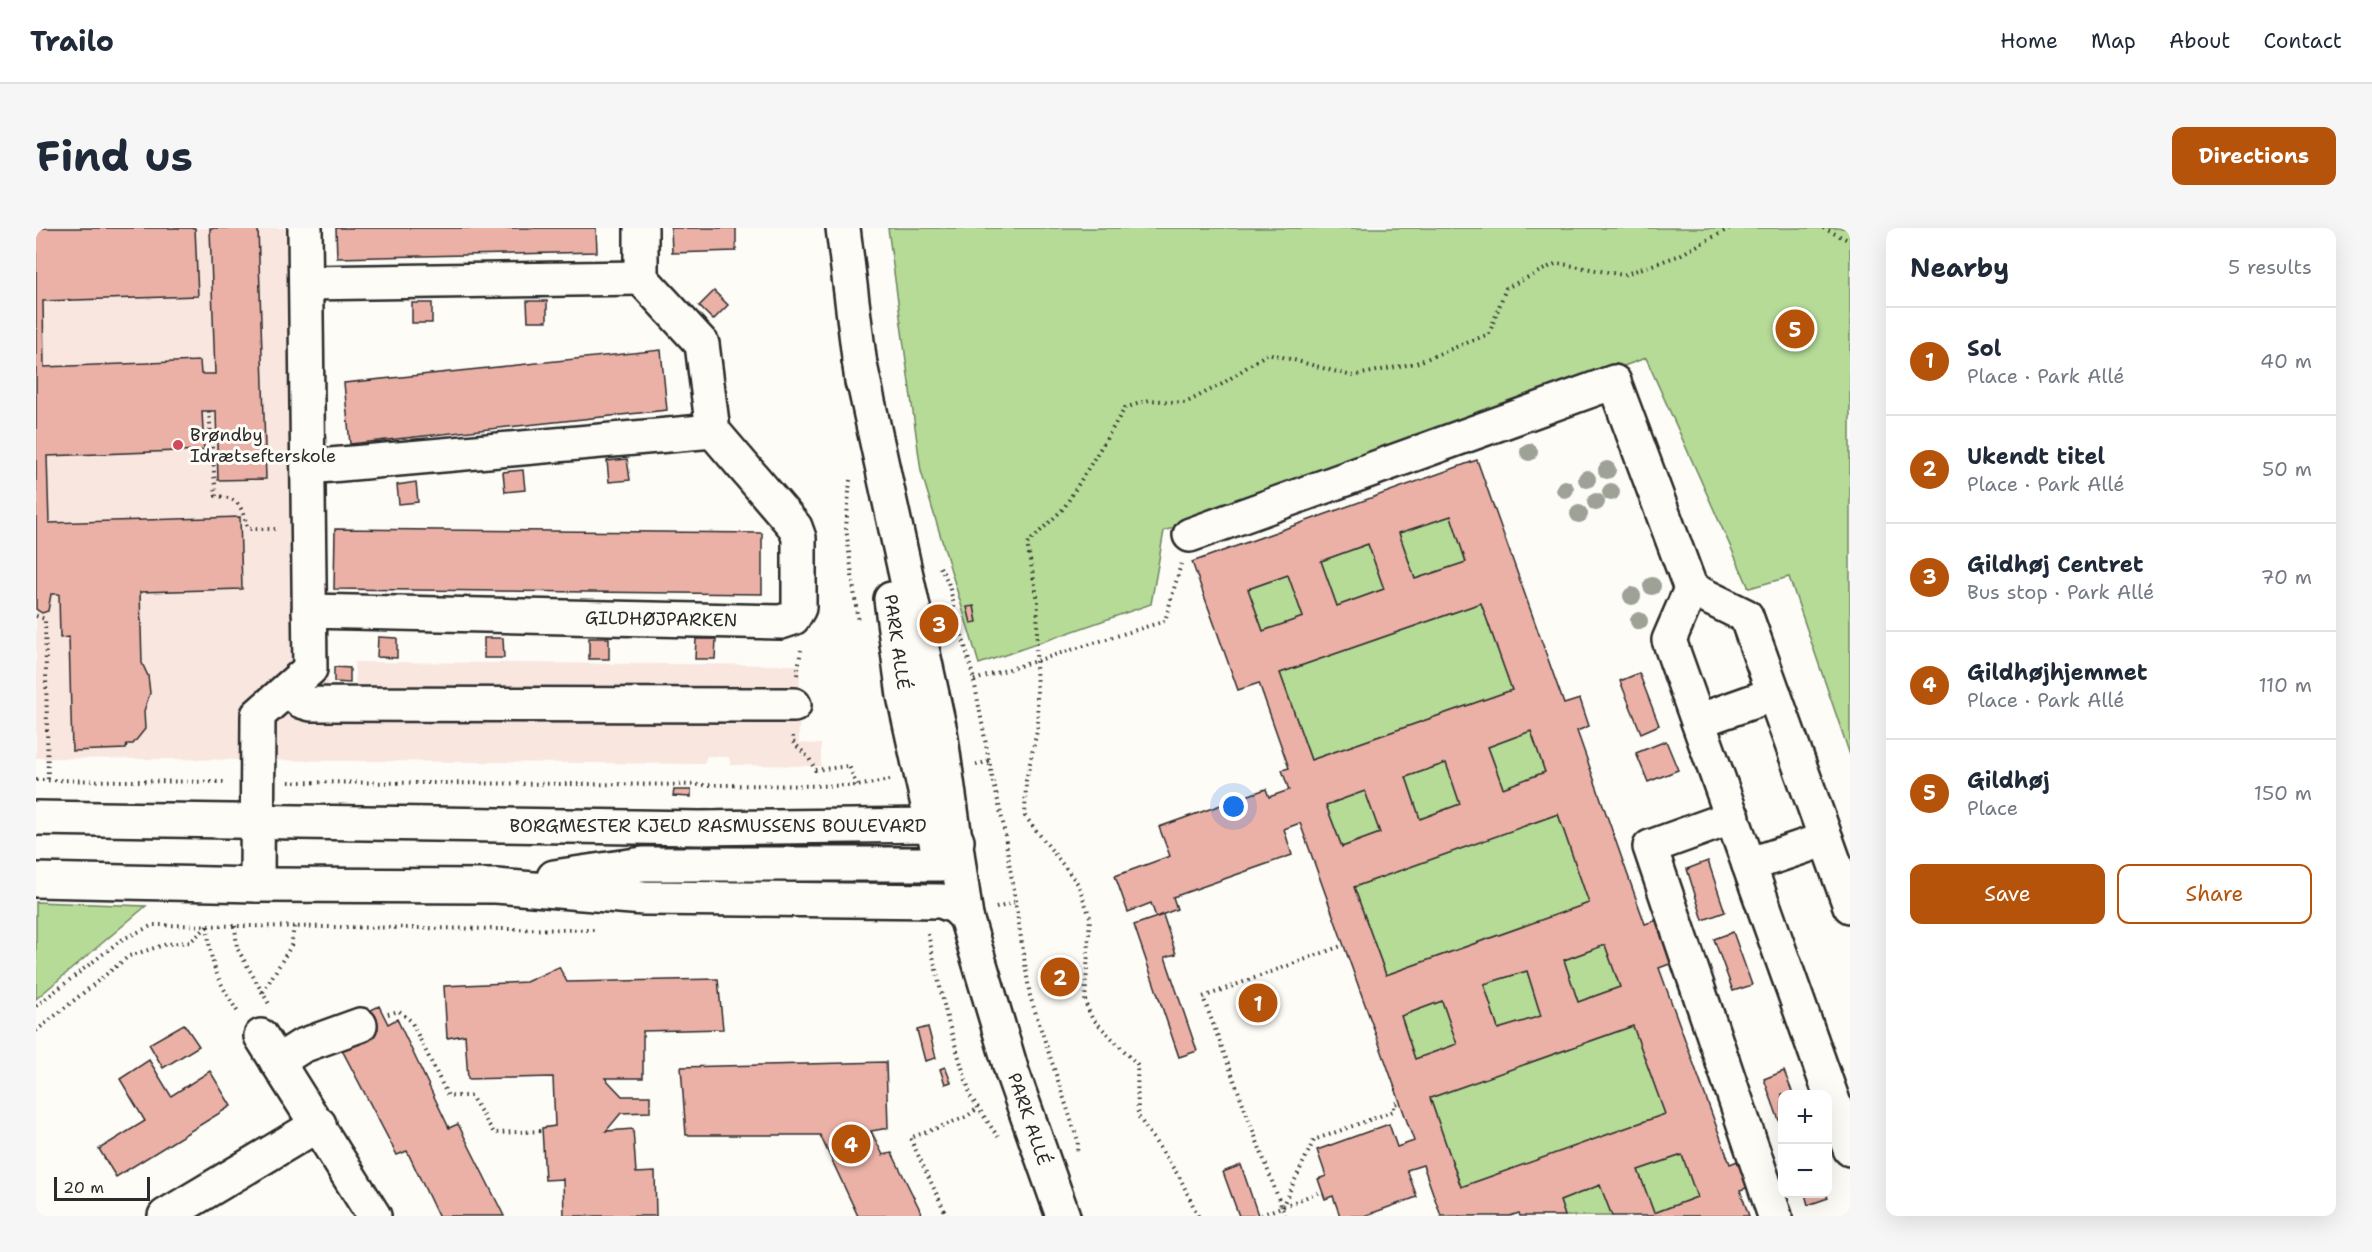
<!DOCTYPE html>
<meta charset="utf-8">
<style>
:root{--surface:#fff;--page:#f6f6f7;--text:#1f2937;--muted:#747a83;--line:#e0e1e3;--accent:#b45309}
body{margin:0;font-family:"Shantell Sans",sans-serif;background:var(--page);color:var(--text)}
.controls{position:absolute;right:18px;bottom:18px;display:grid;overflow:hidden;border-radius:12px;box-shadow:0 6px 24px #0002}
.controls button{width:54px;height:54px;display:grid;place-items:center;padding:0;border:0;border-bottom:2px solid var(--line);background:var(--surface);color:var(--text);font:30px sans-serif}
.scale{position:absolute;left:18px;bottom:15px;width:96px;box-sizing:border-box;padding-left:6px;border:3px solid #2b2b2b;border-top:0;font-size:16px;line-height:21px;white-space:nowrap;color:#2b2b2b;-webkit-text-stroke:4px #fdfcf7;paint-order:stroke}
.you{position:absolute;left:1198px;top:579px;width:21px;height:21px;margin:-15px;border:4px solid #fff;border-radius:50%;background:#1a73e8;box-shadow:0 0 0 9px #1a73e833}
.badge{display:grid;place-items:center;width:39px;height:39px;border-radius:50%;background:var(--accent);color:#fff;font-size:20px;font-weight:700}
.pin{position:absolute;translate:-50% -50%;border:3px solid #fff;box-shadow:0 2px 6px #0006}
.list{margin:0;padding:0;list-style:none}
h2{display:flex;justify-content:space-between;align-items:center;height:78px;margin:0;padding:0 24px;font-size:26px}
h2 small{font-size:20px;font-weight:400;color:var(--muted)}
.list li{display:grid;grid-template-columns:39px 1fr auto;gap:18px;align-items:center;box-sizing:border-box;height:108px;padding:0 24px;border-top:2px solid var(--line)}
.list b{display:block;font-size:22px;white-space:nowrap}
.list p{margin:0;font-size:20px;white-space:nowrap;color:var(--muted)}
.list em{font-size:20px;font-style:normal;color:var(--muted)}
.actions{display:flex;gap:12px;padding:18px 24px}
.actions a{flex:1;padding:14px 0;border:2px solid var(--accent);border-radius:12px;text-align:center;font-size:21px;color:var(--accent)}
.actions .main{background:var(--accent);color:#fff}
.map{position:relative;flex:none;width:1814px;height:988px;overflow:hidden;border-radius:12px}
header{display:flex;align-items:center;gap:36px;box-sizing:border-box;height:84px;padding:0 30px;background:var(--surface);border-bottom:2px solid var(--line)}
header strong{font-size:28px}
nav{display:flex;gap:33px;margin-inline-start:auto;font-size:21px}
.intro{display:flex;align-items:center;justify-content:space-between;box-sizing:border-box;height:144px;padding:0 36px}
h1{margin:0;font-size:42px}
.button{padding:15px 27px;border-radius:12px;background:var(--accent);color:#fff;font-size:21px;font-weight:700}
main{display:flex;gap:36px;padding:0 36px}
aside{flex:1;background:var(--surface);border-radius:12px;box-shadow:0 6px 24px #0002}
.map>svg:first-child{display:block}
.built{fill:#f8e6df}
.green{fill:#b5db97;stroke:#708361;stroke-width:1.5}
.building{fill:#ebb1a7;stroke:#2b2b2b;stroke-width:1.5;fill-rule:evenodd}
.lines{fill:none;stroke-linecap:round;stroke-linejoin:round}
.minor-casing{stroke:#2b2b2b;stroke-width:38}
.path{stroke:#2b2b2b;stroke-width:4;stroke-dasharray:1.5 4.5;stroke-linecap:butt}
.minor{stroke:#fdfcf7;stroke-width:33}
.tree{fill:#9da196}
.poi-dot{fill:#d1495b;stroke:#fdfcf7;stroke-width:2}
.labels{text-anchor:middle;stroke-width:6;stroke-linejoin:round;paint-order:stroke}
.poi-label{font-size:18px;fill:#2b2b2b;stroke:#fdfcf7;text-anchor:start}
.street-label{font-size:18px;fill:#2b2b2b;stroke:#fdfcf7}
</style>
<header>
<strong>Trailo</strong>
<nav><a>Home</a><a>Map</a><a>About</a><a>Contact</a></nav>
</header>
<div class="intro"><h1>Find us</h1><a class="button">Directions</a></div>
<main>
<div class="map">
<svg width="1814" height="988" viewBox="0 0 1814 988">
<rect width="100%" height="100%" fill="#fdfcf7"/>
<filter id="ink" filterUnits="userSpaceOnUse"><feTurbulence type="fractalNoise" baseFrequency=".0167" numOctaves="2"/><feDisplacementMap in="SourceGraphic" scale="12" xChannelSelector="R" yChannelSelector="G"/><feConvolveMatrix kernelMatrix="1 2 1 2 8 2 1 2 1" color-interpolation-filters="sRGB"/></filter>
<g filter="url(#ink)">
<!-- built -->
<polygon class="built" points="0,0 277,0 292,457 320,457 318,434 764,437 763,515 785,516 785,538 695,537 693,529 671,528 668,536 0,530"/>
<!-- green -->
<g class="green">
<polygon points="852,0 1814,0 1814,527 1753,349 1713,360 1610,130 1128,303 1115,376 943,436 885,243"/>
<polygon points="1415,288 1430,334 1379,351 1363,305"/>
<polygon points="1332,316 1348,361 1301,378 1285,333"/>
<polygon points="1252,347 1267,389 1227,403 1212,361"/>
<polygon points="1445,375 1476,462 1275,532 1244,445"/>
<polygon points="1495,503 1509,544 1467,560 1452,519"/>
<polygon points="1410,535 1424,576 1384,591 1370,549"/>
<polygon points="1329,563 1344,605 1306,619 1290,577"/>
<polygon points="1522,586 1553,675 1350,747 1318,659"/>
<polygon points="0,674 110,678 0,771"/>
<polygon points="1569,717 1584,759 1542,774 1528,732"/>
<polygon points="1491,743 1505,788 1462,801 1448,756"/>
<polygon points="1406,773 1421,816 1379,831 1365,788"/>
<polygon points="1597,798 1629,886 1425,959 1394,870"/>
<polygon points="1646,927 1661,969 1618,985 1602,942"/>
<polygon points="1564,957 1576,988 1529,988 1524,973"/>
</g>
<!-- building -->
<g class="building">
<polygon points="0,0 159,0 162,68 7,73 8,139 164,133 165,146 179,146 174,0 222,0 230,251 182,252 180,183 166,183 168,222 11,228 13,295 204,289 206,361 104,364 106,435 112,448 114,465 108,483 109,501 97,516 91,516 90,521 36,523 33,409 24,410 23,366 15,366 12,383 6,385 0,381"/>
<polygon points="300,0 560,0 561,24 301,30"/>
<polygon points="635,0 700,0 700,23 636,25"/>
<polygon points="678,63 692,77 677,92 663,78"/>
<polygon points="491,73 511,73 511,93 492,93"/>
<rect x="376" y="75" width="20" height="20"/>
<polygon points="625,122 631,182 314,216 308,155"/>
<polygon points="591,231 594,252 573,254 571,233"/>
<path d="M 1441,232 L 1528,476 L 1544,471 L 1553,498 L 1541,503 L 1609,696 L 1624,691 L 1639,734 L 1623,740 L 1694,936 L 1709,930 L 1720,957 L 1704,962 L 1713,988 L 1576,988 L 1564,957 L 1524,973 L 1529,988 L 1484,988 L 1483,985 L 1474,988 L 1405,988 L 1387,937 L 1371,942 L 1381,969 L 1328,988 L 1304,988 L 1297,968 L 1289,971 L 1282,951 L 1290,948 L 1281,922 L 1353,896 L 1361,919 L 1378,913 L 1264,595 L 1248,601 L 1256,627 L 1137,669 L 1141,681 L 1120,689 L 1115,675 L 1092,684 L 1079,648 L 1134,628 L 1123,599 L 1230,561 L 1233,569 L 1253,562 L 1246,542 L 1253,540 L 1223,455 L 1202,462 L 1156,334 ZM 1415,288 L 1430,334 L 1379,351 L 1363,305 ZM 1332,316 L 1348,361 L 1301,378 L 1285,333 ZM 1252,347 L 1267,389 L 1227,403 L 1212,361 ZM 1445,375 L 1476,462 L 1275,532 L 1244,445 ZM 1495,503 L 1509,544 L 1467,560 L 1452,519 ZM 1410,535 L 1424,576 L 1384,591 L 1370,549 ZM 1329,563 L 1344,605 L 1306,619 L 1290,577 ZM 1522,586 L 1553,675 L 1350,747 L 1318,659 ZM 1569,717 L 1584,759 L 1542,774 L 1528,732 ZM 1491,743 L 1505,788 L 1462,801 L 1448,756 ZM 1406,773 L 1421,816 L 1379,831 L 1365,788 ZM 1597,798 L 1629,886 L 1425,959 L 1394,870 ZM 1646,927 L 1661,969 L 1618,985 L 1602,942 Z"/>
<polygon points="487,242 489,262 469,264 467,244"/>
<polygon points="380,254 382,274 363,276 361,257"/>
<polygon points="299,301 726,305 726,366 298,361"/>
<polygon points="938,378 941,394 935,395 931,379"/>
<polygon points="342,409 361,410 361,430 341,429"/>
<polygon points="448,410 467,410 468,430 448,430"/>
<rect x="553" y="410" width="20" height="21"/>
<polygon points="660,411 680,411 679,431 659,431"/>
<polygon points="298,439 314,440 314,455 298,454"/>
<polygon points="1603,445 1623,497 1605,505 1584,453"/>
<polygon points="1630,513 1642,542 1612,554 1600,525"/>
<polygon points="638,562 655,562 655,569 637,568"/>
<polygon points="1672,633 1689,684 1667,692 1651,641"/>
<polygon points="1127,687 1140,726 1129,729 1161,823 1143,829 1098,697"/>
<polygon points="1697,704 1716,757 1697,763 1678,711"/>
<polygon points="523,739 531,754 682,751 687,801 607,803 607,850 569,850 586,868 614,868 614,884 585,885 570,903 597,901 600,945 619,944 620,988 528,988 527,951 509,952 506,900 519,898 517,849 432,851 429,807 411,810 408,758 490,754"/>
<polygon points="343,778 352,796 361,791 413,900 422,896 468,988 402,988 371,923 361,927 305,820 342,801 333,783"/>
<polygon points="148,796 163,818 127,840 113,816"/>
<polygon points="892,799 900,830 889,833 881,802"/>
<polygon points="113,832 135,868 174,843 195,878 80,949 63,921 109,893 84,851"/>
<polygon points="850,834 852,900 835,903 847,927 856,925 887,988 822,988 784,907 650,907 645,839"/>
<polygon points="909,839 915,854 909,856 904,841"/>
<polygon points="1748,843 1757,866 1746,866 1746,901 1728,851"/>
<polygon points="1205,937 1222,987 1222,988 1203,988 1187,944"/>
<polygon points="1769,966 1790,966 1792,970 1772,977"/>
</g>
<g class="lines">
<!-- minor casing -->
<g class="minor-casing">
<g id="minor">
<polyline points="807,0 826,154"/>
<polyline points="270,55 605,50"/>
<polyline points="823,132 904,503 930,689 976,844 1027,988"/>
<polyline points="272,239 677,203"/>
<polyline points="1154,307 1578,154 1655,361"/>
<polyline points="855,371 868,468 901,618"/>
<polyline points="273,383 745,394 757,390 763,380 763,310 759,299 677,203 666,116 605,50 605,0"/>
<polyline points="253,460 265,473 275,476 758,477"/>
<polyline points="1662,493 1738,466"/>
<polyline points="1697,589 1614,619 1739,988"/>
<polyline points="0,590 664,600 896,597 921,613"/>
<polyline points="1713,637 1790,611"/>
<polyline points="518,649 607,636 905,636"/>
<polyline points="0,652 221,657 460,658 608,670 905,673 920,679 930,689"/>
<polyline points="221,657 222,487 274,441 269,0"/>
<polyline points="1814,678 1710,388 1655,361 1633,412 1814,921"/>
<polyline points="225,808 338,988"/>
<polyline points="241,834 266,818 324,797"/>
<polyline points="129,988 283,896"/>
</g>
</g>
<!-- path -->
<g class="path">
<polyline points="1787,0 1814,13"/>
<path d="M 173,183 L 180,268 C 205,270 205,279 212,301 L 239,301"/>
<polyline points="814,252 810,300 822,394"/>
<polyline points="904,339 912,354 938,452 953,533 967,595 994,768 1042,913 1041,925"/>
<polyline points="0,388 9,391 12,553"/>
<polyline points="761,447 765,422"/>
<polyline points="938,452 1129,393 1145,336"/>
<polyline points="757,508 757,514 773,530 779,542 813,538 821,558"/>
<polyline points="940,537 953,533"/>
<polyline points="0,552 188,554"/>
<polyline points="253,554 821,558 854,552"/>
<polyline points="960,680 978,675"/>
<path d="M 172,698 C 173,737 183,754 203,786"/>
<polyline points="199,698 201,720 233,776"/>
<polyline points="892,706 911,790 935,869 962,909"/>
<polyline points="227,764 255,718 258,699"/>
<polyline points="0,778 85,712 117,697 558,702"/>
<polyline points="352,786 363,783 375,793 412,868 435,868 458,905 506,903"/>
<polyline points="0,803 93,728 131,716 154,714 172,698"/>
<polyline points="1246,979 1278,912 1358,883 1358,876 1365,874"/>
<polyline points="1225,987 1286,963"/>
<polyline points="911,988 874,910 930,889 942,880"/>
<polyline points="1162,988 1144,950 1102,888 1101,836 1056,790 1049,774 1054,689 1042,656 989,588 990,553 1002,498 1000,435 1002,373 991,316 1028,280 1089,180 1113,172 1149,175 1186,156 1232,125 1316,148 1380,135 1453,106 1470,60 1521,35 1587,47 1642,28 1694,0"/>
<polyline points="1249,988 1167,769 1308,717"/>
</g>
<!-- minor -->
<use href="#minor" class="minor"/>
</g>
<!-- trees -->
<g class="tree">
<circle cx="1493" cy="224" r="9"/>
<circle cx="1571" cy="242" r="9"/>
<circle cx="1551" cy="251" r="9"/>
<circle cx="1529" cy="261" r="9"/>
<circle cx="1575" cy="264" r="9"/>
<circle cx="1560" cy="274" r="9"/>
<circle cx="1543" cy="286" r="9"/>
<circle cx="1616" cy="358" r="9"/>
<circle cx="1596" cy="368" r="9"/>
<circle cx="1603" cy="393" r="9"/>
</g>
</g>
<!-- markers -->
<circle class="poi-dot" cx="142" cy="217" r="6"/>
<g class="labels">
<!-- poi labels -->
<g class="poi-label">
<text x="154" y="213">Brøndby<tspan x="154" dy="21">Idrætsefterskole</tspan></text>
</g>
<!-- street labels -->
<g class="street-label">
<text transform="translate(625 391) rotate(1)" y="6">GILDHØJPARKEN</text>
<text transform="translate(861 414) rotate(82)" y="6">PARK ALLÉ</text>
<text x="682" y="604">BORGMESTER KJELD RASMUSSENS BOULEVARD</text>
<text transform="translate(993 891) rotate(71)" y="6">PARK ALLÉ</text>
</g>
</g>
</svg>
<div class="controls">
<button>+</button>
<button>−</button>
</div>
<div class="scale">20 m</div>
<div class="you"></div>
<div class="pin badge" style="left:1222px;top:775px">1</div>
<div class="pin badge" style="left:1024px;top:749px">2</div>
<div class="pin badge" style="left:903px;top:396px">3</div>
<div class="pin badge" style="left:815px;top:916px">4</div>
<div class="pin badge" style="left:1759px;top:101px">5</div>
</div>
<aside>
<h2>Nearby<small>5 results</small></h2>
<ul class="list">
<li><span class="badge">1</span><div><b>Sol</b><p>Place · Park Allé</p></div><em>40 m</em></li>
<li><span class="badge">2</span><div><b>Ukendt titel</b><p>Place · Park Allé</p></div><em>50 m</em></li>
<li><span class="badge">3</span><div><b>Gildhøj Centret</b><p>Bus stop · Park Allé</p></div><em>70 m</em></li>
<li><span class="badge">4</span><div><b>Gildhøjhjemmet</b><p>Place · Park Allé</p></div><em>110 m</em></li>
<li><span class="badge">5</span><div><b>Gildhøj</b><p>Place</p></div><em>150 m</em></li>
</ul>
<div class="actions"><a class="main">Save</a><a>Share</a></div>
</aside>
</main>
